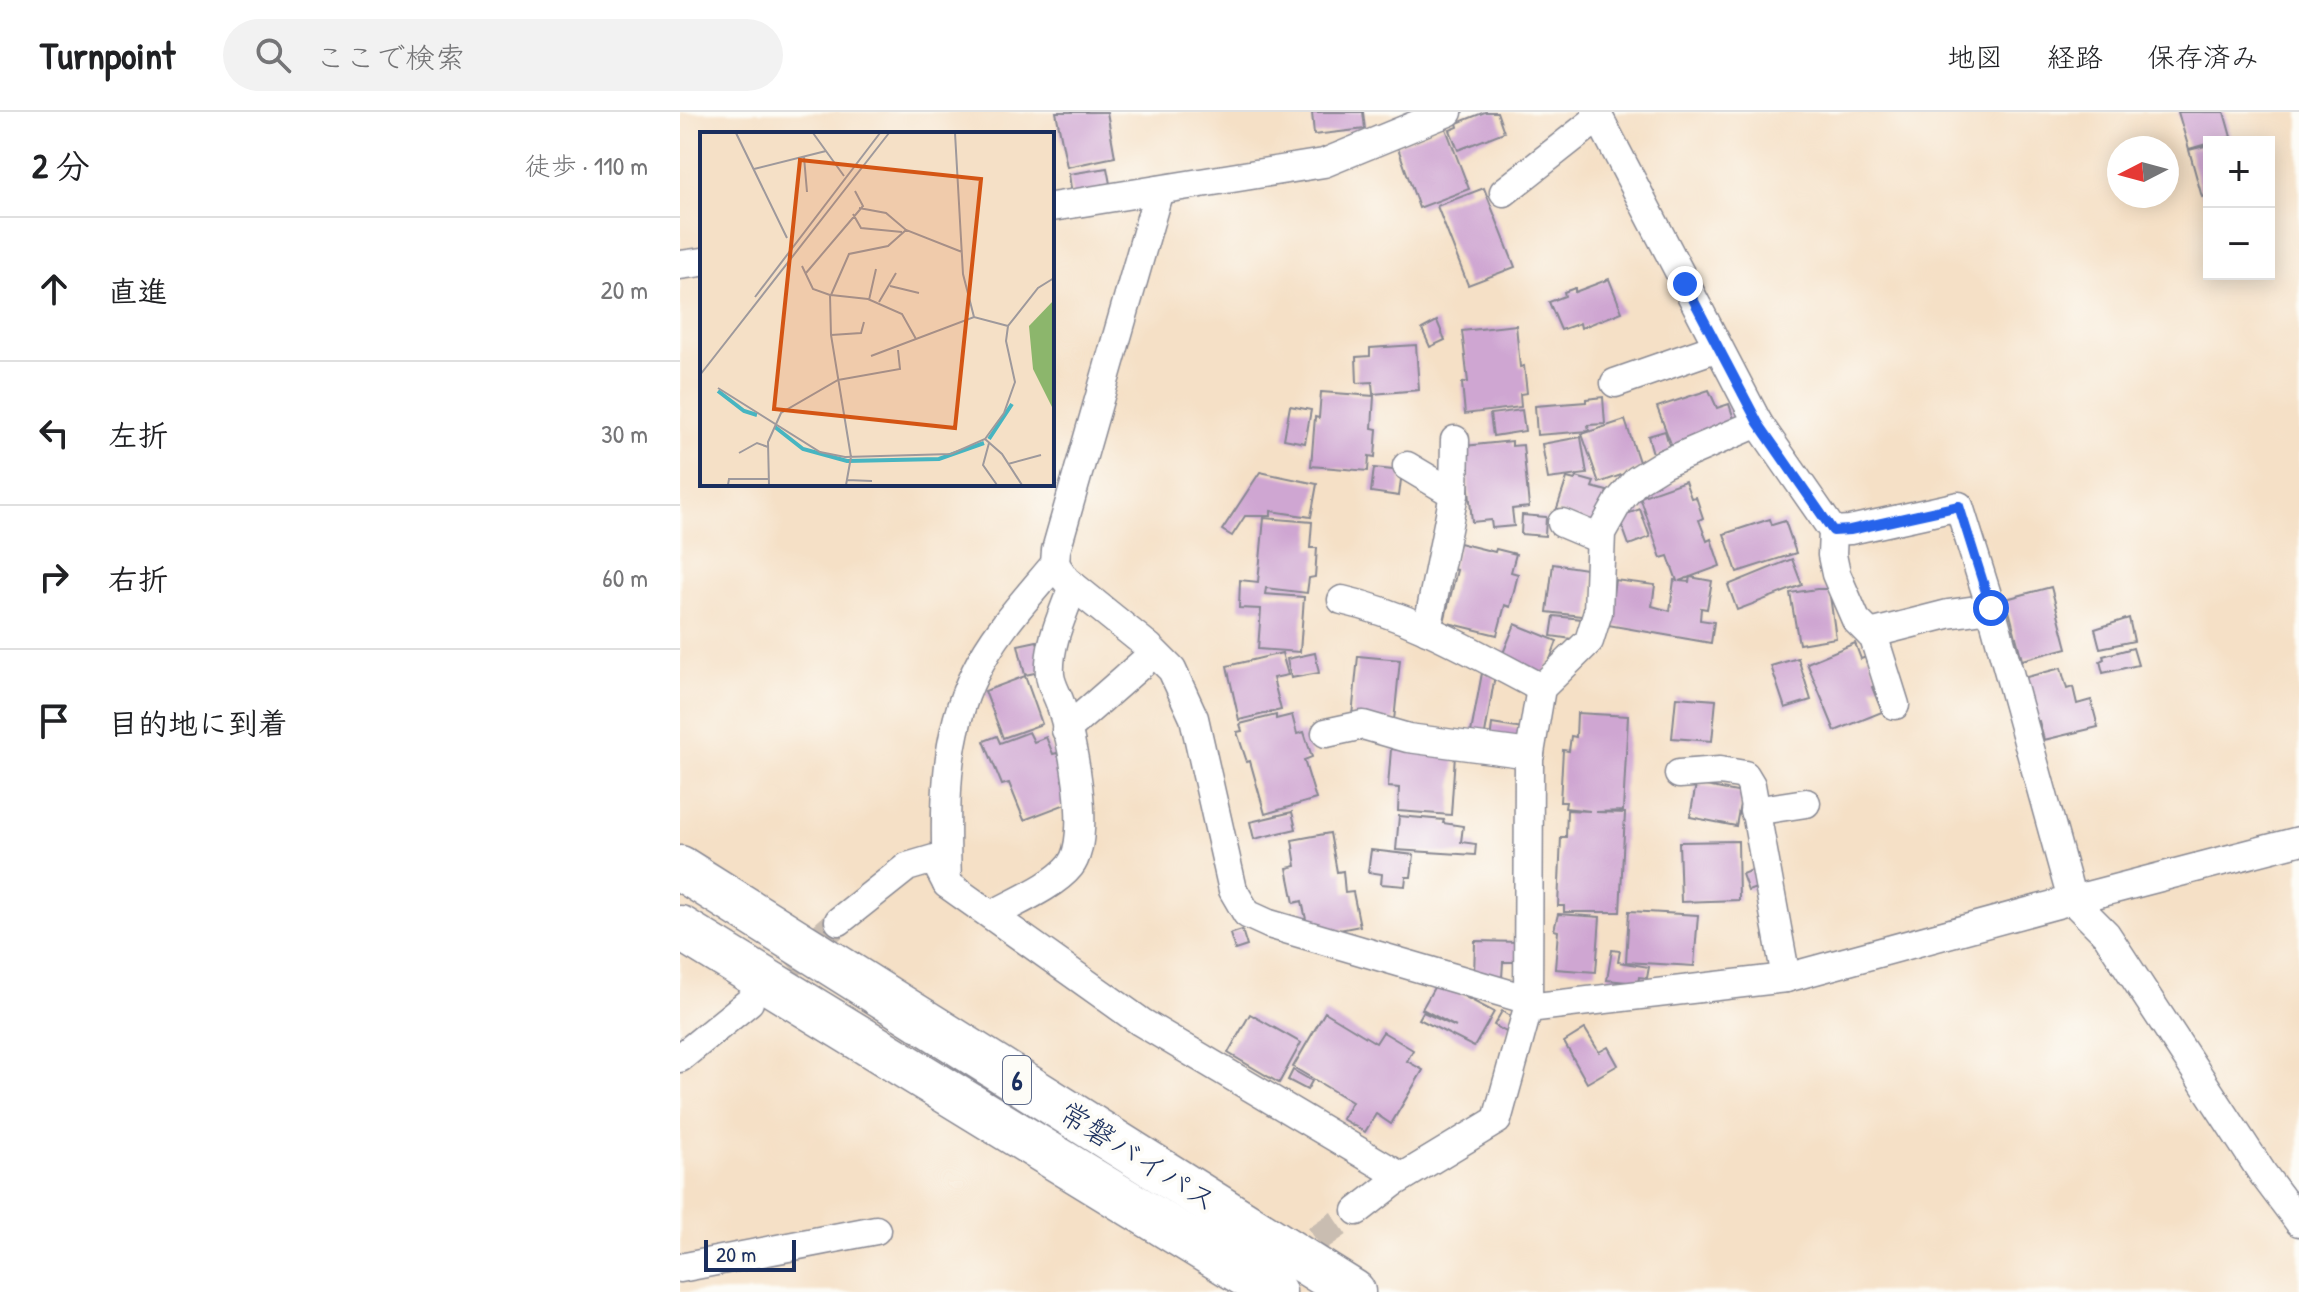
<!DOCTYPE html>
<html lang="ja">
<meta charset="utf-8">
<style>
:root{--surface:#fff;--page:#f2f2f2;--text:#202124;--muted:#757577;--line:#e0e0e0}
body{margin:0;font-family:"Patrick Hand","Klee One",sans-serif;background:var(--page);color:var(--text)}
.controls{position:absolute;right:24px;top:24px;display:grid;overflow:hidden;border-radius:0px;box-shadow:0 4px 20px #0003}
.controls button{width:72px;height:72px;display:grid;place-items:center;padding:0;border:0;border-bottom:2px solid var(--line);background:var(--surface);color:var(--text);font:40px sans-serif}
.compass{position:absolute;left:1427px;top:24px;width:72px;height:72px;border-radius:50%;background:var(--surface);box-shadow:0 4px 20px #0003;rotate:264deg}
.scale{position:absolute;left:24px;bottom:20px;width:92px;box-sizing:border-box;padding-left:8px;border:4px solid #1b2f5e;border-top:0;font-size:22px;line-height:28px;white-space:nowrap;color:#1b2f5e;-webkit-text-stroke:6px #fdfcf7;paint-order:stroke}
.stop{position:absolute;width:24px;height:24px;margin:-18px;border:6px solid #2563eb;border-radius:50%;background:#fff}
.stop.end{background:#2563eb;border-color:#fff;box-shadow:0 2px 8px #0008}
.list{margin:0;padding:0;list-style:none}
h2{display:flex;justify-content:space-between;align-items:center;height:104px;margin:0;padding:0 32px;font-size:34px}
h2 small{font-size:26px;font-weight:400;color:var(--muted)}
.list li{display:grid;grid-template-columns:52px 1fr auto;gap:24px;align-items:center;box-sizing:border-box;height:144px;padding:0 32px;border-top:2px solid var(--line)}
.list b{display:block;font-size:30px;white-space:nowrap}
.list em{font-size:26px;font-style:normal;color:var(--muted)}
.icon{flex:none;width:44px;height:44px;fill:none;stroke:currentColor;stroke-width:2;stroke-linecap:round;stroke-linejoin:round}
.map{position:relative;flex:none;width:1619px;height:1180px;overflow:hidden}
header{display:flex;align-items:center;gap:48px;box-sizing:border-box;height:112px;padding:0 40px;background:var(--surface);border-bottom:2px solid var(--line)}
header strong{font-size:38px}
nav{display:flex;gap:44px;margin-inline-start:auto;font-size:28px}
.search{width:560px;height:72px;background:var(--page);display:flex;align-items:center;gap:20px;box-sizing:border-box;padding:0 28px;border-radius:44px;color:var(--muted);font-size:30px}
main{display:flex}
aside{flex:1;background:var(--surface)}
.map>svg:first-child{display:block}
.building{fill:#cfa6d2}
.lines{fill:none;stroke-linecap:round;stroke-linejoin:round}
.minor-tunnel{stroke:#c9bdb1;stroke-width:28;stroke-dasharray:28 14;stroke-linecap:butt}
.minor-casing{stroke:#888892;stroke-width:31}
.trunk-casing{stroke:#888892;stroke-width:47}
.minor{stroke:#fff;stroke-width:28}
.trunk{stroke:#fff;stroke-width:44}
.route{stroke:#2563eb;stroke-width:10}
.labels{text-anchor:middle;stroke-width:8;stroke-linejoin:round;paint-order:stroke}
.shield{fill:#fdfcf7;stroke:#5f6c8c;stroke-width:2}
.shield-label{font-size:28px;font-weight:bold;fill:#1b2f5e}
.street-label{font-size:30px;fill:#1b2f5e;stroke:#fdfcf7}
.inset-river{fill:none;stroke:#47b5c1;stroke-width:4}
.inset-road{fill:none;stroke:#9e999c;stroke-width:2}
.view{fill:#d45514;fill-opacity:0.15;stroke:#d45514;stroke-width:4}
.inset-edge{fill:none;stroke:#1b2f5e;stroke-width:4}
</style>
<header>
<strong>Turnpoint</strong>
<div class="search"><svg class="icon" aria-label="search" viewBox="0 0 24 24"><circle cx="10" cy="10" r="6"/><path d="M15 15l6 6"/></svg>ここで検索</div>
<nav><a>地図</a><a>経路</a><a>保存済み</a></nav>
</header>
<main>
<aside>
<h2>2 分<small>徒歩 · 110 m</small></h2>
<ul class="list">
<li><svg class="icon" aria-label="ahead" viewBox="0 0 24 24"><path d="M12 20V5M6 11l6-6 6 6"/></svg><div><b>直進</b></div><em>20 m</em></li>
<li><svg class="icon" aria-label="left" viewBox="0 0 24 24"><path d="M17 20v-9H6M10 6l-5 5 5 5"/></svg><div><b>左折</b></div><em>30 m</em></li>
<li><svg class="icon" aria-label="right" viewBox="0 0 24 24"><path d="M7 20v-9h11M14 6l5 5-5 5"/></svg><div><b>右折</b></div><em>60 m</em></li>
<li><svg class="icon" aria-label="arrive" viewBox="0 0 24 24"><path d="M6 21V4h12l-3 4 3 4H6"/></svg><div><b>目的地に到着</b></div></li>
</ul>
</aside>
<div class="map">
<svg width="1619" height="1180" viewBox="0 0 1619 1180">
<rect width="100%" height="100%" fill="#fdfcf7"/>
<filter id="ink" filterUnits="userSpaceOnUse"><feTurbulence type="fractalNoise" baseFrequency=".0125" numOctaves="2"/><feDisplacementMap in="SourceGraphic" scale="16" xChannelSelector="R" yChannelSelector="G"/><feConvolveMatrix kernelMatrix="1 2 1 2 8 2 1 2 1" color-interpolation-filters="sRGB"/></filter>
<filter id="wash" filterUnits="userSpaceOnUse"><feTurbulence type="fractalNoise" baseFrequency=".006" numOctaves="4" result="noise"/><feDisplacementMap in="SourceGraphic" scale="32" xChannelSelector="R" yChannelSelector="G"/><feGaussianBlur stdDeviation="1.8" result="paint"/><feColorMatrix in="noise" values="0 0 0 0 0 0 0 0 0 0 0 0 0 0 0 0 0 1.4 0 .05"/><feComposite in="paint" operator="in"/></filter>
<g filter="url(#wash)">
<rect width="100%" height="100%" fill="#f5e0c6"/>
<g id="blocks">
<!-- building -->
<g class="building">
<polygon points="376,0 427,0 435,45 387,55"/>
<polygon points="632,0 683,0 685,17 634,23"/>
<polygon points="805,0 817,0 824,20 778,38 770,18 778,15 777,11"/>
<polygon points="1498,0 1544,0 1551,25 1509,37"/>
<polygon points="765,14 789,77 739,96 717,33"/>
<polygon points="1529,33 1529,83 1522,85 1509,38"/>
<polygon points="427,56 431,77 392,84 389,62"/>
<polygon points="804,76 835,155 788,173 757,94"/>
<polygon points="929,167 942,200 901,216 900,211 881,218 869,190 885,184 884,180 895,176 895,180"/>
<polygon points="757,209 765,228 750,235 742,217"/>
<polygon points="836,213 840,255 844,254 847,281 840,282 841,295 785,302 782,271 788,270 782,219"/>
<polygon points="736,233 739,278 693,282 692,270 677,271 676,245 690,244 690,236"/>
<polygon points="1029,278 1037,296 1049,292 1056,313 993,337 977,295"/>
<polygon points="641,280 694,284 692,316 697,317 695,345 689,344 688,359 631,354 635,305 639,306"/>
<polygon points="923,285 925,312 908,313 909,319 857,323 855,294 906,290 906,287"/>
<polygon points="610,294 631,298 625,331 604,327"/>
<polygon points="842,298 845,319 813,324 810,302"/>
<polygon points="945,308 961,356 919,371 902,322"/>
<polygon points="985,319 991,340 974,345 968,324"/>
<polygon points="901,325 907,362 868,367 862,332"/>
<polygon points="832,329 832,334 843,333 849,395 832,397 834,414 812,416 811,408 792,410 785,334"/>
<polygon points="694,356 722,359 719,384 691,380"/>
<polygon points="580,360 637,372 631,405 591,399 591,404 565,404 552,424 542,418"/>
<polygon points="896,365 914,370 912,375 927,379 916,412 876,399 887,366 895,368"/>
<polygon points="1005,369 1011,386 1016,385 1023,406 1019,408 1027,429 1031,427 1040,454 999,469 1009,470 1010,465 1032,469 1027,497 1021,496 1020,508 1034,510 1031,531 928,513 935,468 975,473 972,494 990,499 994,468 997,469 988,444 981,446 960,385"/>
<polygon points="960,397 970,425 949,433 939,405"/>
<polygon points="842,403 866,405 865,424 841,422"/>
<polygon points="584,406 632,410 630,436 637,436 635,465 629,466 627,481 586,476 585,482 624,485 620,540 578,537 581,497 559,496 560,468 578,470"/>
<polygon points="1090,407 1092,413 1105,409 1116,441 1057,460 1044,422"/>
<polygon points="779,431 815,440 816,437 836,442 831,460 838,462 830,495 825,493 817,523 764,510 777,458 772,457"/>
<polygon points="1112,447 1122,473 1057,498 1048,473"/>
<polygon points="873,452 913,458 910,505 867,500"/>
<polygon points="1371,475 1387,536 1342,548 1326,487"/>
<polygon points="1137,477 1149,477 1156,526 1119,532 1110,481"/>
<polygon points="874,504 902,507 899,528 871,524"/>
<polygon points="1449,506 1454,529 1420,536 1415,517"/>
<polygon points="835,512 877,529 864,563 821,546"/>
<polygon points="357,529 364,559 345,563 338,533"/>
<polygon points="1175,531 1181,547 1189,544 1200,572 1192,575 1202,600 1155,619 1127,551"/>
<polygon points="1453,536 1458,553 1423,561 1420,549 1424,547 1423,544"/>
<polygon points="602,541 608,563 593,566 601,598 559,608 547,554"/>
<polygon points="635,541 639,561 611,566 607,547"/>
<polygon points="678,544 720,548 714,609 672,604"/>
<polygon points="1118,546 1131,588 1105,596 1091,554"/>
<polygon points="1381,556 1387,577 1393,575 1397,592 1411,588 1418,615 1364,628 1359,609 1354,611 1343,566"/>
<polygon points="802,561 815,563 804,628 790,626"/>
<polygon points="345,564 362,612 323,626 305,579"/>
<polygon points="996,585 1036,588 1032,629 992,626"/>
<polygon points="897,601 948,604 943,699 916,700 945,701 940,800 884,800 884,794 878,794 881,725 886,725 887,698 910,699 885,696 886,690 880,690 883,638 889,639 891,624 896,625"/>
<polygon points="596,603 596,607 612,603 617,622 624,620 632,645 624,648 636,687 585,702 570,649 567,650 557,620 562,619 560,612"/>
<polygon points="812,612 843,617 840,634 810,629"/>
<polygon points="349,620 354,630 366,625 373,642 377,641 387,666 382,668 391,690 344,708 329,671 322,673 304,629 317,624 320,631"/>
<polygon points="711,637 775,643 771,703 718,699 719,676 708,675"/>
<polygon points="1016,672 1062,681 1056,714 1010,705"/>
<polygon points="612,700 616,717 574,727 570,710"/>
<polygon points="719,704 764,708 763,711 783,714 781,730 796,732 795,743 716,738"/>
<polygon points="650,721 657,760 663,759 665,781 673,780 680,814 644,821 627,812 622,789 614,791 607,756 616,754 612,728"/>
<polygon points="1058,729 1059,788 1001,790 999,730"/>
<polygon points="691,738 734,743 731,765 726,765 725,774 701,772 702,762 688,760"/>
<polygon points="1072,758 1079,775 1068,779 1062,762"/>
<polygon points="949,799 1018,803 1014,854 946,850"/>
<polygon points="878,802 920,805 916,860 875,857 878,819 874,818"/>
<polygon points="562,818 567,834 555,838 550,822"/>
<polygon points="795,829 841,830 841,850 823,850 822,866 794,866"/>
<polygon points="932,838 940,839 938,850 969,855 967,866 959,865 958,871 927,868"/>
<polygon points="757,870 814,900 794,935 739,907 743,900 776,915 742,897"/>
<polygon points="822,899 834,906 826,920 814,913"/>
<polygon points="645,900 696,931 703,920 733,938 727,949 743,958 711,1012 696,1002 685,1020 662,1007 672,990 613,955"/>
<polygon points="570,902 621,931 599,971 548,941"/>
<polygon points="905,917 919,940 928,935 938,953 907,971 884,930"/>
<polygon points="613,958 632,969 627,978 608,968"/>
</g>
</g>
</g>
<g filter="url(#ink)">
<use href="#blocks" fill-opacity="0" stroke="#888892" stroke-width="2"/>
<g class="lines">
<!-- minor-tunnel -->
<g class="minor-tunnel">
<polyline points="78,882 159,809"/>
<polyline points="601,1151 677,1099"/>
</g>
<!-- minor casing -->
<g class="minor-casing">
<g id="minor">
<polyline points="916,0 1078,311 1153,419 1152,443 1156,462 1176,508 1194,526 1215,593"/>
<polyline points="824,80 919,5"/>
<polyline points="372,95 644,51 768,0"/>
<polyline points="0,153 22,150"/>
<polyline points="935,271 1038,235"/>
<polyline points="727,354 774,382"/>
<polyline points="882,411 920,427"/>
<polyline points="1153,419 1170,418 1279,394 1311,496 1392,788 1426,822 1583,1062 1619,1110"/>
<polyline points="375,452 386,468 469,535 492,558 514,606 553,778 567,802 589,812 849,888"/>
<path d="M 662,488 C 733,504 797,543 861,576"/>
<polyline points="747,518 774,382 775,328"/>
<polyline points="1190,522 1268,502 1311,496"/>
<polyline points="386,618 474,541"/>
<polyline points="646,621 683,613 728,626 850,642"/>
<polyline points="999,662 1040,659 1065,663 1071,673 1106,866"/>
<polyline points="1074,699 1126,691"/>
<path d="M 267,772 C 265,701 262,626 295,561 C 314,521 347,486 375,452 L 376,438 L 479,78"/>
<path d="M 312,803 C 335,790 374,774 390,754 C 413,725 392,626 380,591 C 377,582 371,573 370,563 C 368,532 383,502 393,474"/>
<polyline points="159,809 227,755 254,747 267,772 461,910 722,1065"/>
<polyline points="848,896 849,647 861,576 909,529 918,500 921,421 939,389 957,368 983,352 1078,311"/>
<polyline points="0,946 69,890"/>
<polyline points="677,1099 713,1071 817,1008 848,896 1106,866 1392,788 1619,729"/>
<polyline points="0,1156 196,1118"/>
</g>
</g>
<!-- trunk casing -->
<g class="trunk-casing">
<g id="trunk">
<polyline points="0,756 673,1180"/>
<polyline points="0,816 594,1180"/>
</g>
</g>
<!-- minor -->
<use href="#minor" class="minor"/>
<!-- trunk -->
<use href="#trunk" class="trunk"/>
</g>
</g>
<g class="lines" filter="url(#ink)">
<!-- route -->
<polyline class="route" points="1005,172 1078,311 1153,419 1170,418 1279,394 1311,496"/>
</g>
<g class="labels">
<!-- shield labels -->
<rect class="shield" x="323" y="944" width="28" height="48" rx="6"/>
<g class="shield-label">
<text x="337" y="978">6</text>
</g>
<!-- street labels -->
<g class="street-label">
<text transform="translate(458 1045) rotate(32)" y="10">常磐バイパス</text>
</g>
</g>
<!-- overview -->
<g transform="translate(20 20)">
<rect width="354" height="354" fill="#f5e0c6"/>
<path d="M 354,168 L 354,279 L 333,237 L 329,194 Z" fill="#8cb66c"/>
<path class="inset-river" d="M 18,259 L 44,279 L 57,283M 75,295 L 103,317 L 147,329 L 239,327 L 284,311M 289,307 L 312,272"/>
<path class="inset-road" d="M 36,1 L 87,106M 113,1 L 144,44M 255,1 L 263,142 L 274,185M 104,25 L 107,60M 54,37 L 126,19M 159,76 L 186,81 L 206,98 L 262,120M 153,82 L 161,96 L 202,100M 102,134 L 113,157 L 130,163 L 131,203 L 151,325 L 146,353M 106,141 L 163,74 L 155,59M 190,154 L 219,161M 131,163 L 149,122 L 188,114 L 206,98M 131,163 L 168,167 L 202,182 L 216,207M 55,165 L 180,1M 169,168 L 176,137M 179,170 L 196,141M 131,203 L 161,201 L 164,190M 171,224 L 274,185 L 308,194M 0,243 L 189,1M 18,256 L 120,320 L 145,325 L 251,322 L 285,307 L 304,281 L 315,250 L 306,209 L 308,194 L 338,156 L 354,146M 285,307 L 302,322 L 322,353M 289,311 L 283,333 L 297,353M 39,321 L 57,311 L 68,315M 308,332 L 341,323M 147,348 L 172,349M 28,353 L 29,347 L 69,347M 69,353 L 68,310 L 81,281 L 138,248 L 200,237 L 198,218"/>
<path class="view" d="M 100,28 L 281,47 L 255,296 L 74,277 Z"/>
<rect width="354" height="354" class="inset-edge"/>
</g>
</svg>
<div class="controls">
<button>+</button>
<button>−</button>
</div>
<svg class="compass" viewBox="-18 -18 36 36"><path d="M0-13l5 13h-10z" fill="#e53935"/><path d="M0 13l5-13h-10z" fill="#757577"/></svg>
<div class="scale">20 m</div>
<div class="stop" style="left:1311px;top:496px"></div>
<div class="stop end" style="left:1005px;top:172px"></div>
</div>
</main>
